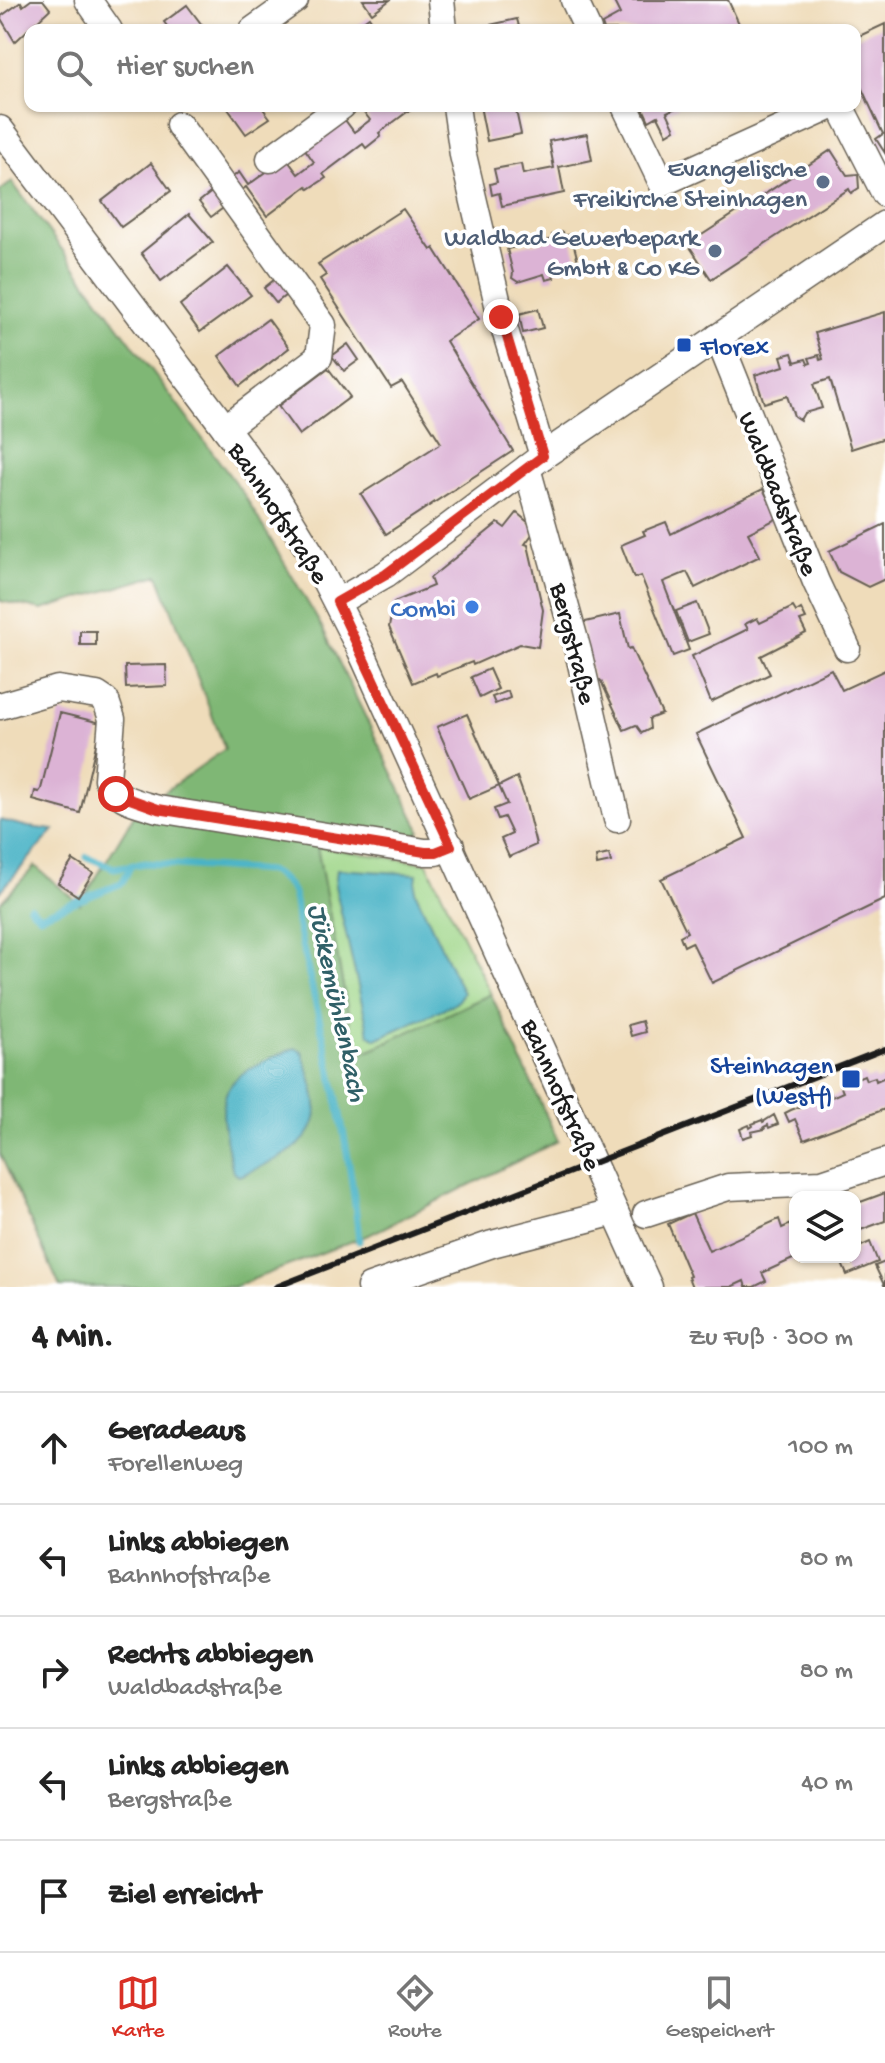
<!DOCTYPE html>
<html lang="de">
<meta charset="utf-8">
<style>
:root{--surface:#fff;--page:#f6f6f6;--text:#222;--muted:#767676;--line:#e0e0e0;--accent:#d93025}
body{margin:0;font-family:"Gochi Hand",sans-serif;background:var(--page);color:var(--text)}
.controls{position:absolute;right:24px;bottom:24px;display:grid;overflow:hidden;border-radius:16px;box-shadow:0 2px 6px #0004}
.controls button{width:72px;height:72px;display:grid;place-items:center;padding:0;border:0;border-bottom:2px solid var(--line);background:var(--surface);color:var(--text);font:40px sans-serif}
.stop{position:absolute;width:24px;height:24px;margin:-18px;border:6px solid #d93025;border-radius:50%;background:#fff}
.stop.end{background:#d93025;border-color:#fff;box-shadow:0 2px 8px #0008}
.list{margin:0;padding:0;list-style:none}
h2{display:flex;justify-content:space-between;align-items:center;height:104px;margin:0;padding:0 32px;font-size:34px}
h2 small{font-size:26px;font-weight:400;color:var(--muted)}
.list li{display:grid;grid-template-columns:52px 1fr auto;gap:24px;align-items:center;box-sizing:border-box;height:112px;padding:0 32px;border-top:2px solid var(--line)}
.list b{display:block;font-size:30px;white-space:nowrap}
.list p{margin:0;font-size:26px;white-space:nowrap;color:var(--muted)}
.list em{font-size:26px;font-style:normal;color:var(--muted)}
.icon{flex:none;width:44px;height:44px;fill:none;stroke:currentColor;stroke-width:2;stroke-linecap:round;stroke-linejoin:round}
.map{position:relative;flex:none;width:885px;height:1287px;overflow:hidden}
.search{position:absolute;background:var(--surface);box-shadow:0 2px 6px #0004;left:24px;right:24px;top:24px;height:88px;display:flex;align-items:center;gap:20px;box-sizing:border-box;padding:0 28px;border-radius:16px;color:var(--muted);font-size:30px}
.sheet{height:664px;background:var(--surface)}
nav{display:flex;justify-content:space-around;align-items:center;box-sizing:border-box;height:112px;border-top:2px solid var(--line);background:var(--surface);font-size:22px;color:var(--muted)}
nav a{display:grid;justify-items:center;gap:4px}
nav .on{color:var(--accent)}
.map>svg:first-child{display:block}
.green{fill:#9fd688;stroke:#5e7952;stroke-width:2}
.forest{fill:#7fb774;stroke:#4e6a48;stroke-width:2}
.water{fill:#48b3c6;stroke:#326871;stroke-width:2}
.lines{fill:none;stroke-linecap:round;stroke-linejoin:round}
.stream{stroke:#48b3c6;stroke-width:7}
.building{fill:#dcb3d5}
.minor-casing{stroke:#665f53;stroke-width:29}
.minor{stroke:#fff;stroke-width:26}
.rail{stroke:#1c1c1c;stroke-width:6}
.route{stroke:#d93025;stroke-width:10}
.service-dot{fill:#5c6f8a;stroke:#fff;stroke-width:3}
.transit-dot{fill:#1a4fb4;stroke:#fff;stroke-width:3}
.shop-dot{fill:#3f7fe0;stroke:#fff;stroke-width:3}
.labels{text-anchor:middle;stroke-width:7;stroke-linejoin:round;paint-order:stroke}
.service-label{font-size:26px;fill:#4e5e75;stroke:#fff;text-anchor:end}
.transit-label{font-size:26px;fill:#164399;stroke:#fff;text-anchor:start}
.street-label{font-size:26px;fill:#1c1c1c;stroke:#fff}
.shop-label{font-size:26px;fill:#366cbe;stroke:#fff;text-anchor:end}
.water-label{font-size:28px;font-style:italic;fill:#306068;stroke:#fff}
</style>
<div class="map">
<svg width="885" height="1287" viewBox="0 0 885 1287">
<rect width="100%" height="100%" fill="#fff"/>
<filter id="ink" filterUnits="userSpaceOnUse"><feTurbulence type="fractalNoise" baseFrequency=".0125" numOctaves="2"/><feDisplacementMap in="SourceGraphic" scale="16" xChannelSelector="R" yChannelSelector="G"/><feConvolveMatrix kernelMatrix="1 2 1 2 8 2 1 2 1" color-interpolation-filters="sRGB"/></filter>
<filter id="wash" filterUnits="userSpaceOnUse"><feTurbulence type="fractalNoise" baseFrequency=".006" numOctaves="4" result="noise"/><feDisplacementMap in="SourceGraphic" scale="32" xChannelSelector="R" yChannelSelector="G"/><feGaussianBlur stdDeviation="1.8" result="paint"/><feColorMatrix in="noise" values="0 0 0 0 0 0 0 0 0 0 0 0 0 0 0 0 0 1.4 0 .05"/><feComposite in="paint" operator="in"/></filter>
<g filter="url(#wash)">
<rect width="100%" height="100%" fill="#efdcba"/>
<!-- green -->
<polygon class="green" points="317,847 427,863 491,994 356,1057"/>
<!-- forest -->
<polygon class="forest" points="12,182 245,496 322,627 420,830 410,842 317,847 356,1056 491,994 558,1141 371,1234 233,1287 60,1287 0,1154 0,903 35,866 80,904 136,812 225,749 158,575 42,610 0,601 0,191"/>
<!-- water -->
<g class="water">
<polygon points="0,820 29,827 54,830 0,892"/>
<polygon points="337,869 417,874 415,891 463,993 456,1003 376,1039 369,1034 335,886"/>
<path d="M 295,1048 L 302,1051 C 307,1068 315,1087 316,1105 C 319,1147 270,1162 240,1176 L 233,1172 C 214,1089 216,1080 295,1048 Z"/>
</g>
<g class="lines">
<!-- stream -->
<g class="stream">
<path d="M 87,857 L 114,868 L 146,863 L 269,871 C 296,885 295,895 297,923 C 321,1029 349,1133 359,1241"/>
<polyline points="30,907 40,916 122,883 131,865"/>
</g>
</g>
<g id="blocks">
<!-- building -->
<g class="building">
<polygon points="31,0 43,0 50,9 15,42 0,17 21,2 23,6"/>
<polygon points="363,0 390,0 372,13"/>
<polygon points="613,0 728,0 742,30 604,30 602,24 620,14"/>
<polygon points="187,5 205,29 170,30 164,22"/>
<polygon points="369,17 378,30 351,30"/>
<polygon points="517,19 520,30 472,30 472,29"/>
<polygon points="885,24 885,153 876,139 883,134 855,74 855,38"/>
<polygon points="226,106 261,106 270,118 246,134"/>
<polygon points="359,106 415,106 379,133 381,136 366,148 363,144 323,174 326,178 309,189 307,186 267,216 246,187 238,193 229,180 239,172 248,185 286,158 298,174 314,162 302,145 342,116 354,132 370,120"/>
<polygon points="480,106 515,106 521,134 487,141"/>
<polygon points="642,106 680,106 667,112 675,129 667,134 658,116 649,121"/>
<polygon points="587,134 592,160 559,167 564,193 502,206 499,193 492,195 490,184 497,182 494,169 521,164 523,174 554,168 549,141"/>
<polygon points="831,150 847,175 858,174 859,188 851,193 849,189 711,279 688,244 737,212 736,209 748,201 750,204"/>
<polygon points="151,163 171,191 121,227 102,201"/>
<polygon points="214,190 226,206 211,217 199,202"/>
<polygon points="403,209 431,250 434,248 479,319 446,341 513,451 386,534 361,494 441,443 402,382 391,388 320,279 326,275 318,264"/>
<polygon points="189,214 213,242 161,281 141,253"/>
<polygon points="563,232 564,236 571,234 579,265 553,271 554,278 546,280 544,274 518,282 512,278 513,273 507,249 553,239 552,235"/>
<polygon points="228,267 251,295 200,332 180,305"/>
<polygon points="279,276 291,291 276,303 264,288"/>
<polygon points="538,309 543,328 523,333 519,314"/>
<polygon points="885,312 885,438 851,449 830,379 814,384 822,408 804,413 800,420 794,416 787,396 764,403 755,375 784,366 781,356 792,353 795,362 806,359 808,364 811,363 809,358 819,355 820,360 823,359 815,333"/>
<polygon points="268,319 289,348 240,386 219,356"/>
<polygon points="348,344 359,360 344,371 332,356"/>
<polygon points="328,368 350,397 299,435 278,406"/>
<polygon points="763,489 778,518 748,533 760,556 695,588 687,572 663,582 689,650 673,656 641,576 634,578 621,545 645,535 643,531 666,522 671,534"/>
<polygon points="517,513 536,529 525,544 528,545 543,610 538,647 520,644 473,665 472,662 437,676 436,673 413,683 389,627 394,602 433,586 430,578 498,523 505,528"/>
<polygon points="885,524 885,579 868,587 839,572 829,551"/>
<polygon points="697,603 709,634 688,642 676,611"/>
<polygon points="793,607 796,612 801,609 806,619 800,621 806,633 761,656 770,674 711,702 692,656 748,629 745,624 757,618 760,623"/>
<polygon points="620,614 628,649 631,648 662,714 649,719 650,729 642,733 636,725 624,730 601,681 594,683 581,623"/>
<rect x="80" y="631" width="16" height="14"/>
<polygon points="166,665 167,686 126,688 125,666"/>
<polygon points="489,669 498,689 480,698 471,677"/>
<polygon points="831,669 842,690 885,670 885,899 712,983 692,942 684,946 680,936 687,932 661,879 746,838 696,734"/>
<polygon points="508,691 510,698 495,704 492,697"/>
<polygon points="60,713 101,723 80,813 33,800 35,791 39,792 41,789"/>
<polygon points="467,714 499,786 517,777 524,796 536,845 509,857 501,839 512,834 504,817 498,819 494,809 507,804 499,786 469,799 437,727"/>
<polygon points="609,854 611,862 597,865 596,857"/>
<polygon points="73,860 93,873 78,896 58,883"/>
<polygon points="642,1021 645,1032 631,1036 628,1025"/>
<polygon points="864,1075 866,1080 875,1077 876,1081 885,1077 885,1109 804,1140 795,1119 789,1122 785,1113 791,1110 831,1094 832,1097 843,1092 840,1085"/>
<polygon points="774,1115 778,1124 769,1128 768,1125 764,1127 765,1129 751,1132 752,1135 743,1138 740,1129 749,1125 750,1128 753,1126 752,1124 762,1120 763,1122"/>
<polygon points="885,1193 885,1221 855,1232 855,1204"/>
<polygon points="692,1213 709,1251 779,1219 782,1228 795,1222 795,1258 762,1273 766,1281 754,1287 746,1287 744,1281 731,1287 692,1287 688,1277 690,1276 668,1224"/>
<polygon points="870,1242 878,1262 847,1275 839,1257 855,1257 855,1249"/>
<polygon points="885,1262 885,1287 875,1266"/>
</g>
</g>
</g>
<g filter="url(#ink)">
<use href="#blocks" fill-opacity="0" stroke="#665f53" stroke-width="2"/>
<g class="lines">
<!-- minor casing -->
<g class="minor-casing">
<g id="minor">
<polyline points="88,0 109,30"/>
<polyline points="441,0 444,30"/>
<polyline points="574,0 588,30"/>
<polyline points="253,30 295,0"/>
<polyline points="456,106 463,155 501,317 543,456"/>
<polyline points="625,106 662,183 832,106"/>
<polyline points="840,106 885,194"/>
<polyline points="179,125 323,325 319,357 225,428"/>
<polyline points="0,129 274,493 313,557 361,651 649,1287"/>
<polyline points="270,159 342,106"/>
<polyline points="718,337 816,582 847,648"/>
<polyline points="527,468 578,651 617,819"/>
<polyline points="337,602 386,574 543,456 885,224"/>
<path d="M 0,706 L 58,689 L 97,695 L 106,701 L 112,719 L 107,779 C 115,800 138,803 158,809 L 425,852 L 436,852 L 451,846"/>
<polyline points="646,1214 728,1187 822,1183 885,1162"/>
<polyline points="370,1287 492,1244 615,1212"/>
</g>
</g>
<!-- minor -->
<use href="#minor" class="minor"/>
<!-- rail -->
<polyline class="rail" points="276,1287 885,1049"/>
</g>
</g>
<g class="lines" filter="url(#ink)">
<!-- route -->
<polyline class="route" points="116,794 158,809 425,852 436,852 451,846 337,602 386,574 543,456 501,317"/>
</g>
<!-- markers -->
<g class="service-dot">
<circle cx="823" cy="182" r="8"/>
<circle cx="715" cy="251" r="8"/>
</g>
<g class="transit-dot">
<rect x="676" y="337" width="16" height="16" rx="4"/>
<rect x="841" y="1069" width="20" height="20" rx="4"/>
</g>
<circle class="shop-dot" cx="472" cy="607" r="8"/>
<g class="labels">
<!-- service labels -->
<g class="service-label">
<text x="807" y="176">Evangelische<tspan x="807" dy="30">Freikirche Steinhagen</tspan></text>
<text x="699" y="245">Waldbad Gewerbepark<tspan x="699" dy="30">GmbH &amp; Co KG</tspan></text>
</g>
<!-- transit labels -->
<g class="transit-label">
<text x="700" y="354">Florex</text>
<text x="833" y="1073" text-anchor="end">Steinhagen<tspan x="833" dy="30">(Westf)</tspan></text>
</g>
<!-- street labels -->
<g class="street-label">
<text transform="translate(780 493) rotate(68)" y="9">Waldbadstraße</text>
<text transform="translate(280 512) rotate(57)" y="9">Bahnhofstraße</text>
<text transform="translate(575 643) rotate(76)" y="9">Bergstraße</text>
<text transform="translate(563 1094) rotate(66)" y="9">Bahnhofstraße</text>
</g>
<!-- shop labels -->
<g class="shop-label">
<text x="456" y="616">Combi</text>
</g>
<!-- water labels -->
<g class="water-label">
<text transform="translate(340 1002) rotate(78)" y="10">Jückemühlenbach</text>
</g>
</g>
</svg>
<div class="controls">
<button><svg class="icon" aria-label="layers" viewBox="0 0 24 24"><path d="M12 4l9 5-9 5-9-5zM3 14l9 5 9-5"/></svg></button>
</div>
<div class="stop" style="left:116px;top:794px"></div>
<div class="stop end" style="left:501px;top:317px"></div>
<div class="search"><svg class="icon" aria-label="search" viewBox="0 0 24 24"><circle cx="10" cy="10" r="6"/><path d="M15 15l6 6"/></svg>Hier suchen</div>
</div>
<section class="sheet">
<h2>4 Min.<small>Zu Fuß · 300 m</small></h2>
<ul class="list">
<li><svg class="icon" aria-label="ahead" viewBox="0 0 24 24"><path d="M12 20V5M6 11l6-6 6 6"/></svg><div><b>Geradeaus</b><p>Forellenweg</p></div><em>100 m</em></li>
<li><svg class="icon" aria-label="left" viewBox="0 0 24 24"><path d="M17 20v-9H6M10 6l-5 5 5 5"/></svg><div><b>Links abbiegen</b><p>Bahnhofstraße</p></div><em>80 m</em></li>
<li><svg class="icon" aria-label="right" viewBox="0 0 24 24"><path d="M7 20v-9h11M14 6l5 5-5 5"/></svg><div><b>Rechts abbiegen</b><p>Waldbadstraße</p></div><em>80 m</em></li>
<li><svg class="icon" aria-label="left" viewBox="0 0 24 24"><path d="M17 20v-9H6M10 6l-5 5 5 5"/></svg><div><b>Links abbiegen</b><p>Bergstraße</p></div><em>40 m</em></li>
<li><svg class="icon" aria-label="arrive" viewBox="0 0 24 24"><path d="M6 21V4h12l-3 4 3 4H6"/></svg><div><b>Ziel erreicht</b></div></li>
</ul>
</section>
<nav>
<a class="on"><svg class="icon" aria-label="map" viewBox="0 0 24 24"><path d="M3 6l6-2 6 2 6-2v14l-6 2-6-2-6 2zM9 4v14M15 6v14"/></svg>Karte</a>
<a><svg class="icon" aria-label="directions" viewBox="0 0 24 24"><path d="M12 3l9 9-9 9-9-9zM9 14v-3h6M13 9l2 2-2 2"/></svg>Route</a>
<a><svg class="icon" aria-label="saved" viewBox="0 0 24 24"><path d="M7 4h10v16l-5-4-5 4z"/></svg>Gespeichert</a>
</nav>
